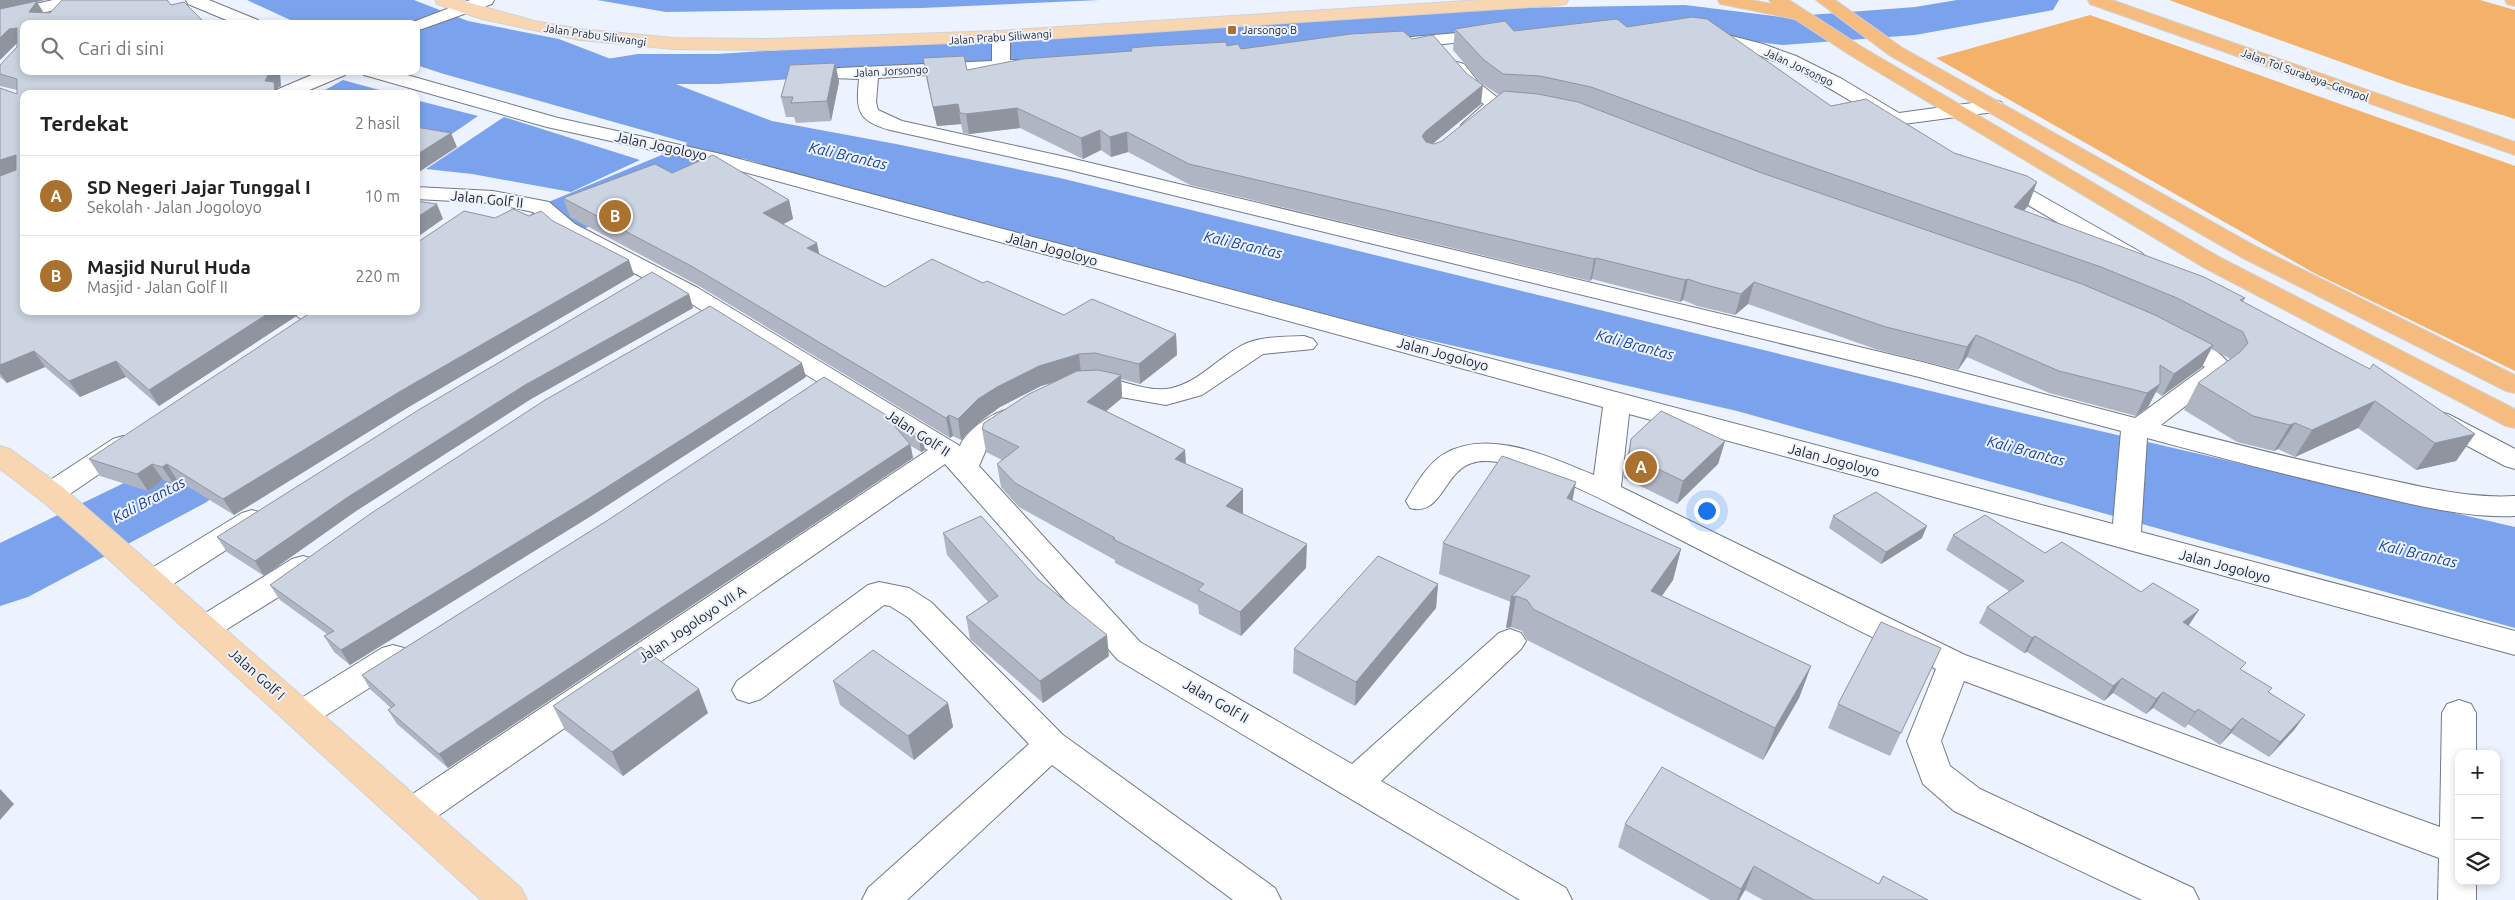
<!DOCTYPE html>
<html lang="id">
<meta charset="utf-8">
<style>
:root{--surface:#fff;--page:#f6f6f6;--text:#222;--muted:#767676;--line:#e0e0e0;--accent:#aa712f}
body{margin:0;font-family:Ubuntu,sans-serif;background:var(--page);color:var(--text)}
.controls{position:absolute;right:15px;bottom:15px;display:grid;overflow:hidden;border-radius:10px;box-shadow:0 2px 8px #0003}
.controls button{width:45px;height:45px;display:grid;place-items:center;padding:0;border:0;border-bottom:1px solid var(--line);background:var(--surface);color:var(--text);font:25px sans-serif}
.you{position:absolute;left:1706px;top:510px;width:18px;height:18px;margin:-12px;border:4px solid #fff;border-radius:50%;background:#1a73e8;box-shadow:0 0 0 8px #1a73e833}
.badge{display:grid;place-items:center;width:32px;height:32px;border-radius:50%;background:var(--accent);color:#fff;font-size:16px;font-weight:700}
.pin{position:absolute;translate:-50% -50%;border:2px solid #fff;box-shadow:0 1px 5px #0006}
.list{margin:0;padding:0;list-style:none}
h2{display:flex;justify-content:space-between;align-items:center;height:65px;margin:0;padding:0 20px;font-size:21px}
h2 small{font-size:16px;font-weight:400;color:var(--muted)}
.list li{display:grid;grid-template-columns:32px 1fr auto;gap:15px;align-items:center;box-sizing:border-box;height:80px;padding:0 20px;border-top:1px solid var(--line)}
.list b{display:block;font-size:19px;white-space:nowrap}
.list p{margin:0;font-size:16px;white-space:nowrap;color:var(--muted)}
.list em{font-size:16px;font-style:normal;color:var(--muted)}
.icon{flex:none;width:28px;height:28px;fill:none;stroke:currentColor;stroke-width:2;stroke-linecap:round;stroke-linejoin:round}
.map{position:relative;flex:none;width:2515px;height:900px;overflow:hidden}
.search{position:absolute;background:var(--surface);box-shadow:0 2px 8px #0003;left:20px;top:20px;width:400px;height:55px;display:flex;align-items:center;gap:12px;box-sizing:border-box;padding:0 18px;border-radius:10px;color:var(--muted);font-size:19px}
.panel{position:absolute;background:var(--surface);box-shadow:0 2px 8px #0003;left:20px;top:90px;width:400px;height:225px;border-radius:10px}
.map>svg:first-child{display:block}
.forest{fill:#f4b16a}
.water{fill:#7ba2ed}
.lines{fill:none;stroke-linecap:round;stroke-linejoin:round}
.river{fill:#7ba2ed;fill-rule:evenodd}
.minor-casing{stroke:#727985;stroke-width:2}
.major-casing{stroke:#d2d2d3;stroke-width:2}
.highway-casing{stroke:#d2d2d3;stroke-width:2}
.minor{fill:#fff;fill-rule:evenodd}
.major{fill:#f9d6b2;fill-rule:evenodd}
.highway{fill:#f5bb7f;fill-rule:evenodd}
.wall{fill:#afb5c2}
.shaded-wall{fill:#8f949e}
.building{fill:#ccd3e1;stroke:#8f949e}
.poi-dot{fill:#aa712f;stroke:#edf3fe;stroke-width:2}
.labels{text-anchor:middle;stroke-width:4;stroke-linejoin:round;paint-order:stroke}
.far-poi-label{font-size:11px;fill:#1e2025;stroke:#edf3fe;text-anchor:start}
.far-street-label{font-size:11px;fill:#1e2025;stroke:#edf3fe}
.street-label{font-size:14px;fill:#1e2025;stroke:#edf3fe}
.water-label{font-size:15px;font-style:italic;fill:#164095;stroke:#edf3fe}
</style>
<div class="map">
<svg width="2515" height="900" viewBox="0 0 2515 900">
<rect width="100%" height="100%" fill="#edf3fe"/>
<!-- forest -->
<g class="forest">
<polygon points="2169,0 2480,0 2515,10 2515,119 2402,84"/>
<polygon points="2090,15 2515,166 2515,371 2314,273 1936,58"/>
</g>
<!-- water -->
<g class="water">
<polygon points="247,0 414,0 468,21 559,39 772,121 896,144 1060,178 1988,405 2515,527 2515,628 1737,411 1385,330 896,202 444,74 416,65 416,24 299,24"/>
<polygon points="597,0 1100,0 922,8 666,12"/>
<polygon points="343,80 394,94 318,94"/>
<polygon points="416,100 478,116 443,140 416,146"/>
<polygon points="504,117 640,160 571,192 472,174 426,169"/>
</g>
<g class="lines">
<!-- river -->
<g class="river">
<polygon points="1957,0 2059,0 2053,10 2037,13 1915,35 1783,45 1685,33 1444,37 717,84 638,84 562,95 544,91 537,80 544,69 638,54 717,54 1444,9 1685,5 1783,17 1915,7"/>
<polygon points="750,118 769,123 777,134 769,145 702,178 581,230 566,248 503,280 481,285 459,280 450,267 459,254 524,222 539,206 664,154 731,123"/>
<polygon points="416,296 421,297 430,311 421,325 340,373 319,405 278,453 205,503 28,597 0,606 0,543 153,469 228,421 271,375 291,346 351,311 416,311"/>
</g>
<!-- minor casing -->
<g class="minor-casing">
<g id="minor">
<polygon points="53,0 74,0 76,2 73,6 0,22 0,12"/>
<polygon points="186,0 209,0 258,20 261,24 236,24 188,4"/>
<polygon points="470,0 494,0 492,4 422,29 416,30 416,24 408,24"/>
<path d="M 1704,29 L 1763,44 L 1796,56 L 1842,79 L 1899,113 L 1994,100 L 2001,102 L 2004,106 L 2001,110 L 1994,112 L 1896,125 L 1889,123 C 1859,107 1830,87 1799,72 C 1767,56 1733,46 1698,38 L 1695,34 L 1698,30 Z"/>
<polygon points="1491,30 1497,31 1500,35 1497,39 1400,48 1394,47 1391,43 1394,39 1400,38"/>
<path d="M 1001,31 L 1007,32 L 1010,36 L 1010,60 L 1032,61 L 1034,65 L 1032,69 L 878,78 L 876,102 L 878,110 L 902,121 L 1070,158 L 1922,362 L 2135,418 L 2205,367 L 2164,345 L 2161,340 L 2164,335 C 2186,329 2221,349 2232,368 L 2228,373 L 2161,425 C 2231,443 2301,461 2372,476 C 2419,486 2467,499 2515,496 L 2515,516 C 2467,518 2419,506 2372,495 C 2297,478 2222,458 2147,438 L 2141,532 L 2515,631 L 2515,655 L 1629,414 L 1621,487 L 1965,655 L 2440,827 L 2442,713 L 2447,704 L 2459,700 L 2471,704 L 2476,713 L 2476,754 L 2459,754 L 2459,881 L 2476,881 L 2476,900 L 2438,900 L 2439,858 L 1964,681 L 1941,741 L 1950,766 L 1980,789 L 2193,888 L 2199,900 L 2142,900 L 1954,811 L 1923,784 L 1907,741 L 1936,669 C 1850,626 1764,583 1679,539 C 1625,512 1569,478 1509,464 C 1498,462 1483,459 1472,463 C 1443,472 1442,517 1410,508 L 1406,501 C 1415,486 1428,463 1444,454 C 1489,427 1551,458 1594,475 L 1603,407 L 711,163 L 547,127 L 364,75 L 362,71 L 393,71 L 558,118 L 721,154 L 2113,524 L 2121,431 L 1915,376 L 1070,170 L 890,130 C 857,120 856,111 859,79 L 832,78 L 830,74 L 832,70 L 839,68 L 992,61 L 992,36 L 995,32 Z"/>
<polygon points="1457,62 1464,64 1480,84 1506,104 1478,129 1464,129 1461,125 1484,104 1466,92 1448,68 1450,64"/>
<polygon points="321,71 347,71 345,75 300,94 274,94 276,90"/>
<polygon points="1998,173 2005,175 2142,253 2146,258 2142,263 2134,265 2126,263 1991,183 1987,179 1991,175"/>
<path d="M 416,187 L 493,191 L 549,202 L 575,224 L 698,288 L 960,446 C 967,428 1003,404 1022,409 L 1026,415 L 1022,421 L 988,445 L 979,466 L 1140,642 L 1352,764 L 1499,633 L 1510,629 L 1521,633 L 1526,641 L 1521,649 L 1381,781 L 1566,888 L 1572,900 L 1520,900 L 1118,660 L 945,464 L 425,825 L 412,829 L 399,825 L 394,814 L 399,803 L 928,450 L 682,298 L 559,234 L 533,212 L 493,203 L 416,199 Z"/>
<path d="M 293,311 L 324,311 L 328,317 L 325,322 C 313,325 300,322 293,311 Z"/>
<path d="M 1304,336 L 1313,339 L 1317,344 L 1313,349 L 1263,354 L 1202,395 L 1166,405 L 1075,389 L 1071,383 L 1075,377 C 1108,369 1140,395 1172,388 C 1202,381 1221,354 1247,343 C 1265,336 1286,337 1304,336 Z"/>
<polygon points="2439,412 2448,414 2515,449 2515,469 2505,466 2430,426 2426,420 2430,414"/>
<polygon points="123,436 133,439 137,445 133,451 61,500 51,502 41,500 37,493 41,486 113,439"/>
<polygon points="252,510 262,513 267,520 262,527 164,590 153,593 142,590 138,582 142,574 242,513"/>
<polygon points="303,556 314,559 318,567 314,575 216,636 205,640 194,636 189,628 194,620 292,559"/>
<polygon points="879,582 909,588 931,602 1063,735 1275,888 1281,900 1233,900 1052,765 907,900 862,900 868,888 1029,744 909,618 890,606 884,605 761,699 749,703 737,699 732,690 737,681 868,585"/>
<polygon points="393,645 404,648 409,657 404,666 314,723 302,727 290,723 285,714 290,705 382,648"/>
</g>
</g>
<!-- major casing -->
<g class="major-casing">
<g id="major">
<polygon points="435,0 460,0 534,21 580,29 674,38 769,39 998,31 1482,0 1568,0 1566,4 1560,5 1029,40 769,50 674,49 580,40 482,19 437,4"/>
<polygon points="0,446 10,449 61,486 112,530 521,888 527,900 481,900 92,544 41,500 0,469"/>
</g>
</g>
<!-- highway casing -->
<g class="highway-casing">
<g id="highway">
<polygon points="1718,0 1751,0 1772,4 1769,0 1789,0 1862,47 2219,257 2515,409 2515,428 2506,426 2203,267 1850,55 1795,19 1726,5 1720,4"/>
<polygon points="1816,0 1835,0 1901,47 2257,247 2515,375 2515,393 2506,391 2241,257 1889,55"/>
<polygon points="2088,0 2112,0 2515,142 2515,155 2090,4"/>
<polygon points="2505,0 2515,0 2515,6 2507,4"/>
</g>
</g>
<!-- minor -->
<use href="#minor" class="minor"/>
<!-- major -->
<use href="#major" class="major"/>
<!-- highway -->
<use href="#highway" class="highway"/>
</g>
<!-- wall -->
<g class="wall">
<polygon points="0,0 37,2 44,13 171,5 206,24 24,24 281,86 277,88 24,311 304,311 159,406 126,377 80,397 45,367 7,383 0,377 0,88 17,94 17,90 0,86 0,65 17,47 17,43 0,60"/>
<polygon points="1627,27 1954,153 2037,182 2028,206 2024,211 2245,298 2243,302 2475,434 2456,461 2416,470 2358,428 2295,457 2278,449 2274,451 2237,442 2184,410 2198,383 2229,360 2229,358 2211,349 2202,367 2162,396 2156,392 2148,407 2136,416 2049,393 1967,357 1958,370 1878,350 1748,304 1735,315 1697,306 1683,300 1680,302 1592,279 1590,281 1190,185 1128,152 1111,157 1101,150 1083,159 1020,128 969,134 963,133 961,124 937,126 926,77 923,58 967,70 1131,51 1131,48 1227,46 1481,104 1433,143 1434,144 1442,141 1499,95 1481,83 1453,50 1455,29 1514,31"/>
<polygon points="835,63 839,82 831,121 796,123 794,117 786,117 781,97"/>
<polygon points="672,173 789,200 793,219 783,224 819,254 885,287 983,283 1064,315 1176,334 1177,355 1140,384 1121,379 1122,398 1106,411 1185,450 1186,464 1306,568 1241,636 1199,614 1198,605 1115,563 1115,560 1019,507 1001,487 997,464 1002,460 986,452 982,429 1053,382 1041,386 1000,407 982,420 961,440 953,436 950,438 699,286 570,217 563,198"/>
<polygon points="529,216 553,221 634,275 407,408 234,515 177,480 173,483 163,480 148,491 100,476 89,459 495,218"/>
<polygon points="689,294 693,308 531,399 356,511 264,576 227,552 217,537"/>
<polygon points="806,377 591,516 350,665 334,652 324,636 327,634 280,600 270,585"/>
<polygon points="824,377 922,437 925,450 921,452 911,446 913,458 448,768 397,724 388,710 391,708 370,689 362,675 608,520"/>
<polygon points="1631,439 1725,441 1718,464 1677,504 1624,478 1626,462"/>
<polygon points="1573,501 1681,549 1673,580 1662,596 1811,666 1799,698 1763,760 1527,640 1522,631 1511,627 1506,628 1511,602 1439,574 1443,543"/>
<polygon points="1833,516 1922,538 1881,564 1829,528"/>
<polygon points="943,533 1109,656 1043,703 970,639 966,617 988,602 947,555"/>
<polygon points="1953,535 2045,553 2189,626 2268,693 2305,715 2294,730 2269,757 2231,733 2220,745 2188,724 2185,728 2153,708 2146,714 2113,693 2104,701 2027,652 2024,653 1979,623 1987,607 2009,591 1946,550"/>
<polygon points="1438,584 1436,608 1355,706 1293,673 1294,649"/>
<polygon points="1941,648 1890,756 1828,728 1838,704"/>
<polygon points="833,681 948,703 953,727 914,760 840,705"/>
<polygon points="553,706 708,713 623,776 565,730"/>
<polygon points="1625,824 1879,884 1928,900 1763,900 1745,890 1739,900 1710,900 1618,847"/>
</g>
<!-- shaded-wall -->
<g class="shaded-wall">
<polygon points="0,0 45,0 37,2 44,14 0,10"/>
<polygon points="17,28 24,42 17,43 0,60 0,38 9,29"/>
<polygon points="835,63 839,82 831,121 827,101"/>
<polygon points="274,71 280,71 281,86 277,88 280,94 275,94 265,81 268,75"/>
<polygon points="1483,85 1481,104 1424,151 1422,136 1426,131"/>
<polygon points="958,104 961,124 937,126 933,107"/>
<polygon points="1017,108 1020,128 969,134 966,114"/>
<polygon points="1100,130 1101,150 1083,159 1081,138"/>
<polygon points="1127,132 1128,152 1111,157 1110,137"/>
<polygon points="451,133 457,147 416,174 416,155"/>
<polygon points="16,155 24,167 0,177 0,160"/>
<polygon points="2037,182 2028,206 2005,232 2014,207"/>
<polygon points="789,200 793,219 768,232 763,213"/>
<polygon points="437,204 443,219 416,238 416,218"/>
<polygon points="817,243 821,262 807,248"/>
<polygon points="1596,258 1592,279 1590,281 1594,259"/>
<polygon points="629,260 634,275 407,408 234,515 223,499 399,392"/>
<polygon points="1688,279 1683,300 1680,302 1685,280"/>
<polygon points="1754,282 1748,304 1735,315 1741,294"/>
<polygon points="689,294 693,308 531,399 356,511 264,576 255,561 348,497 525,385"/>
<polygon points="272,311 304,311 159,406 149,390"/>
<polygon points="1176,334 1177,355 1140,384 1139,364"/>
<polygon points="1976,335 1967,357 1958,370 1967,347"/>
<polygon points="2213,345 2202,367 2162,396 2174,374"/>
<polygon points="34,351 45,367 7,383 0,373 0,365"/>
<polygon points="1079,354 1081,374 1041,386 1000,407 982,420 961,440 958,419 978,399 997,387 1039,366"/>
<polygon points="116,361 126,377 80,397 69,381"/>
<polygon points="802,363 806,377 591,516 350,665 341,650"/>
<polygon points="1121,375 1122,398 1089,425 1087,402"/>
<polygon points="2160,384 2148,407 2136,416 2147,393"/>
<polygon points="2375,401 2358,428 2295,457 2312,430"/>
<polygon points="949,415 953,436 950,438 946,418"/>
<polygon points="2295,423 2278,449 2274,451 2290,425"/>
<polygon points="2475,434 2456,461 2416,470 2435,443"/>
<polygon points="922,437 925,450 921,452 919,439"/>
<polygon points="1725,441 1718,464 1677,504 1683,481"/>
<polygon points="910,444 913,458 448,768 439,754"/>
<polygon points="1185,450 1186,474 1175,459"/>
<polygon points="152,464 163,480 148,491 137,474"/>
<polygon points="167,464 177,480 173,483 162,467"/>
<polygon points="1576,482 1570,513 1567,498"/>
<polygon points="1243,489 1243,513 1227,529 1226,506"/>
<polygon points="1927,526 1922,538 1881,564 1886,552"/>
<polygon points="1307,544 1306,568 1241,636 1240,612"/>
<polygon points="1681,549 1673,580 1643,622 1651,591"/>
<polygon points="1438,584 1436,608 1355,706 1356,682"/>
<polygon points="1516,596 1511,627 1506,628 1511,597"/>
<polygon points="2199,610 2189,625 2174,638 2183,622"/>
<polygon points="1107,635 1109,656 1043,703 1040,681"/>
<polygon points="2035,636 2027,652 2024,653 2032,638"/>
<polygon points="1811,666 1799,698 1763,760 1775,728"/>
<polygon points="2122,678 2113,693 2104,701 2113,686"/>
<polygon points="699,689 708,713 623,776 612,752"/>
<polygon points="2163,692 2153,708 2146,714 2156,699"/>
<polygon points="948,703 953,727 914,760 908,736"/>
<polygon points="2198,709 2188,724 2185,728 2195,712"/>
<polygon points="2305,715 2294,730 2269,757 2280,742"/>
<polygon points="2242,718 2231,733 2220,745 2231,730"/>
<polygon points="0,789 14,804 0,820"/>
<polygon points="1754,866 1745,890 1739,900 1737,900 1741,889"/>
</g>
<!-- building -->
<g class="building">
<polygon points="62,0 167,0 171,5 184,2 206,24 24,24 24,71 274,71 274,72 268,75 265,81 274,82 275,94 24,94 24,311 272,311 149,390 116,361 69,381 34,351 0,365 0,176 16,170 16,155 0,160 0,88 17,94 17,79 0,74 0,65 17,47 17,28 9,29 0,38 0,9 37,1 29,12 50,13"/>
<polygon points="1692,17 1707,19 1831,106 1866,99 1954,153 2027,176 2037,182 2014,207 2204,277 2245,298 2240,300 2360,364 2370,369 2373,364 2475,434 2435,443 2375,401 2312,430 2295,423 2290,425 2253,416 2198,383 2240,352 2248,343 2243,332 2177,298 2101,267 1777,155 1591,87 1540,76 1503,74 1484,60 1455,29 1505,21 1514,31 1617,19 1627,27"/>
<polygon points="1403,31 1412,39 1433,35 1467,74 1483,85 1426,131 1422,136 1426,142 1434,144 1442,141 1504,91 1538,94 1578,102 1759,172 2082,284 2155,315 2213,345 2174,374 2160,365 2160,384 2147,393 2059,371 1976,335 1967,347 1886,327 1754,282 1741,294 1702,284 1688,279 1685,280 1596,258 1594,259 1189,164 1127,132 1110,137 1100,130 1081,138 1017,108 966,114 960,113 958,104 933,107 923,58 964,56 967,70 1023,59 1132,51 1131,48 1152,46 1226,42 1227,46 1238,44 1241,49 1351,34"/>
<polygon points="835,63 827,101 791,103 793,97 781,97 790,65"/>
<polygon points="416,127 451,133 416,155"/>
<polygon points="713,155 789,200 763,213 817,243 807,248 885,287 932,259 983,283 987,281 1064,315 1092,299 1176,334 1139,364 1095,353 1079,354 1039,366 997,387 978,399 958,419 949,415 946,418 693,267 563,198 655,164 672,173"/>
<polygon points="416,201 437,204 416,218"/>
<polygon points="513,209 529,216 541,211 553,221 629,260 399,392 223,499 167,464 162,467 152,464 137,474 89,459 313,311 416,311 416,243 418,242 464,211 495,218"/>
<polygon points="652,272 689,294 525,385 348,497 255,561 217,537 420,409"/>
<polygon points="710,306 802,363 585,501 341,650 324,636 334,631 270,585 370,514 545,400"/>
<polygon points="1098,370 1121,375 1087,402 1185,450 1175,459 1243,489 1226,506 1307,544 1240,612 1198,590 1204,584 1113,539 1115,538 1015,483 997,464 1019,447 982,429 984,423 1029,394 1077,371"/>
<polygon points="824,377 922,437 919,439 893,424 910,444 439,754 388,710 395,705 362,675 608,520"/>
<polygon points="1661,411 1725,441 1683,481 1629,455 1631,439"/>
<polygon points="1502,456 1576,482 1567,498 1681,549 1651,591 1811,666 1775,728 1533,609 1527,600 1516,596 1511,597 1530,576 1443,543"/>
<polygon points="1876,492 1927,526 1886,552 1833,516"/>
<polygon points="1985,515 2045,553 2062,542 2141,592 2153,583 2199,610 2183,622 2246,663 2240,669 2272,688 2268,692 2305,715 2280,742 2242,718 2231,730 2198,709 2195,712 2163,692 2156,699 2122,678 2113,686 2035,636 2032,638 1987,607 2024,581 1953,535"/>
<polygon points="981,516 1038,579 1107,635 1040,681 966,617 998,596 943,533"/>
<polygon points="1378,556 1438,584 1356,682 1294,649"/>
<polygon points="1881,622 1941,648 1901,733 1838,704"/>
<polygon points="641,647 699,689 612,752 553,706"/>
<polygon points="873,650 948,703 908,736 833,681"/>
<polygon points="1662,767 1879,884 1883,876 1928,900 1814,900 1754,866 1741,889 1625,824"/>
</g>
<!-- markers -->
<rect class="poi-dot" x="1227" y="25" width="10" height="10" rx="2.5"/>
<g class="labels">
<!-- far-poi labels -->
<g class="far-poi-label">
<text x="1242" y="34">Jarsongo B</text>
</g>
<!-- far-street labels -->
<g class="far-street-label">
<text transform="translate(595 35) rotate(8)" y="4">Jalan Prabu Siliwangi</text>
<text transform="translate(1000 37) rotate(-4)" y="4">Jalan Prabu Siliwangi</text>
<text transform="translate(1799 67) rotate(25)" y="4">Jalan Jorsongo</text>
<text transform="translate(891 71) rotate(-3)" y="4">Jalan Jorsongo</text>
<text transform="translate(2305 75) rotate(20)" y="4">Jalan Tol Surabaya–Gempol</text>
</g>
<!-- street labels -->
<g class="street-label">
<text transform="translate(661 146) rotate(12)" y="5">Jalan Jogoloyo</text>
<text transform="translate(487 199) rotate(6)" y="5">Jalan Golf II</text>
<text transform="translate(1052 249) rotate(15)" y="5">Jalan Jogoloyo</text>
<text transform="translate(1443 354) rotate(15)" y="5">Jalan Jogoloyo</text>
<text transform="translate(918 433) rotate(33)" y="5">Jalan Golf II</text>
<text transform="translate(1834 460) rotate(15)" y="5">Jalan Jogoloyo</text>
<text transform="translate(2225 566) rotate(15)" y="5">Jalan Jogoloyo</text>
<text transform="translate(692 624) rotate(-34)" y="5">Jalan Jogoloyo VII A</text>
<text transform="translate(257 674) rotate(42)" y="5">Jalan Golf I</text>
<text transform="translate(1216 701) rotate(30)" y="5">Jalan Golf II</text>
</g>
<!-- water labels -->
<g class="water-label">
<text transform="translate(848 156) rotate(13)" y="5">Kali Brantas</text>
<text transform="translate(1243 245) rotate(13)" y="5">Kali Brantas</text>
<text transform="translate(1635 345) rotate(15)" y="5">Kali Brantas</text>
<text transform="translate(2026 451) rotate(15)" y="5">Kali Brantas</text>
<text transform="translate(149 500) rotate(-28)" y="5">Kali Brantas</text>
<text transform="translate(2418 554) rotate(13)" y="5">Kali Brantas</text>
</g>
</g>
</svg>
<div class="controls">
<button>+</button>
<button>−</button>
<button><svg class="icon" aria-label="layers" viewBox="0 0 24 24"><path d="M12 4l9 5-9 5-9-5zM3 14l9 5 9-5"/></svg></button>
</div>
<div class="you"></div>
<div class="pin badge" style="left:1641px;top:467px">A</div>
<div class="pin badge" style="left:615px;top:216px">B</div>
<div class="search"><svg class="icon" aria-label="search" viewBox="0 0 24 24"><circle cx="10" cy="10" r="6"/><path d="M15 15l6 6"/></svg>Cari di sini</div>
<section class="panel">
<h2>Terdekat<small>2 hasil</small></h2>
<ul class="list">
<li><span class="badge">A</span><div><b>SD Negeri Jajar Tunggal I</b><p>Sekolah · Jalan Jogoloyo</p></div><em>10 m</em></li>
<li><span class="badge">B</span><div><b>Masjid Nurul Huda</b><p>Masjid · Jalan Golf II</p></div><em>220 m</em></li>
</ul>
</section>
</div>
